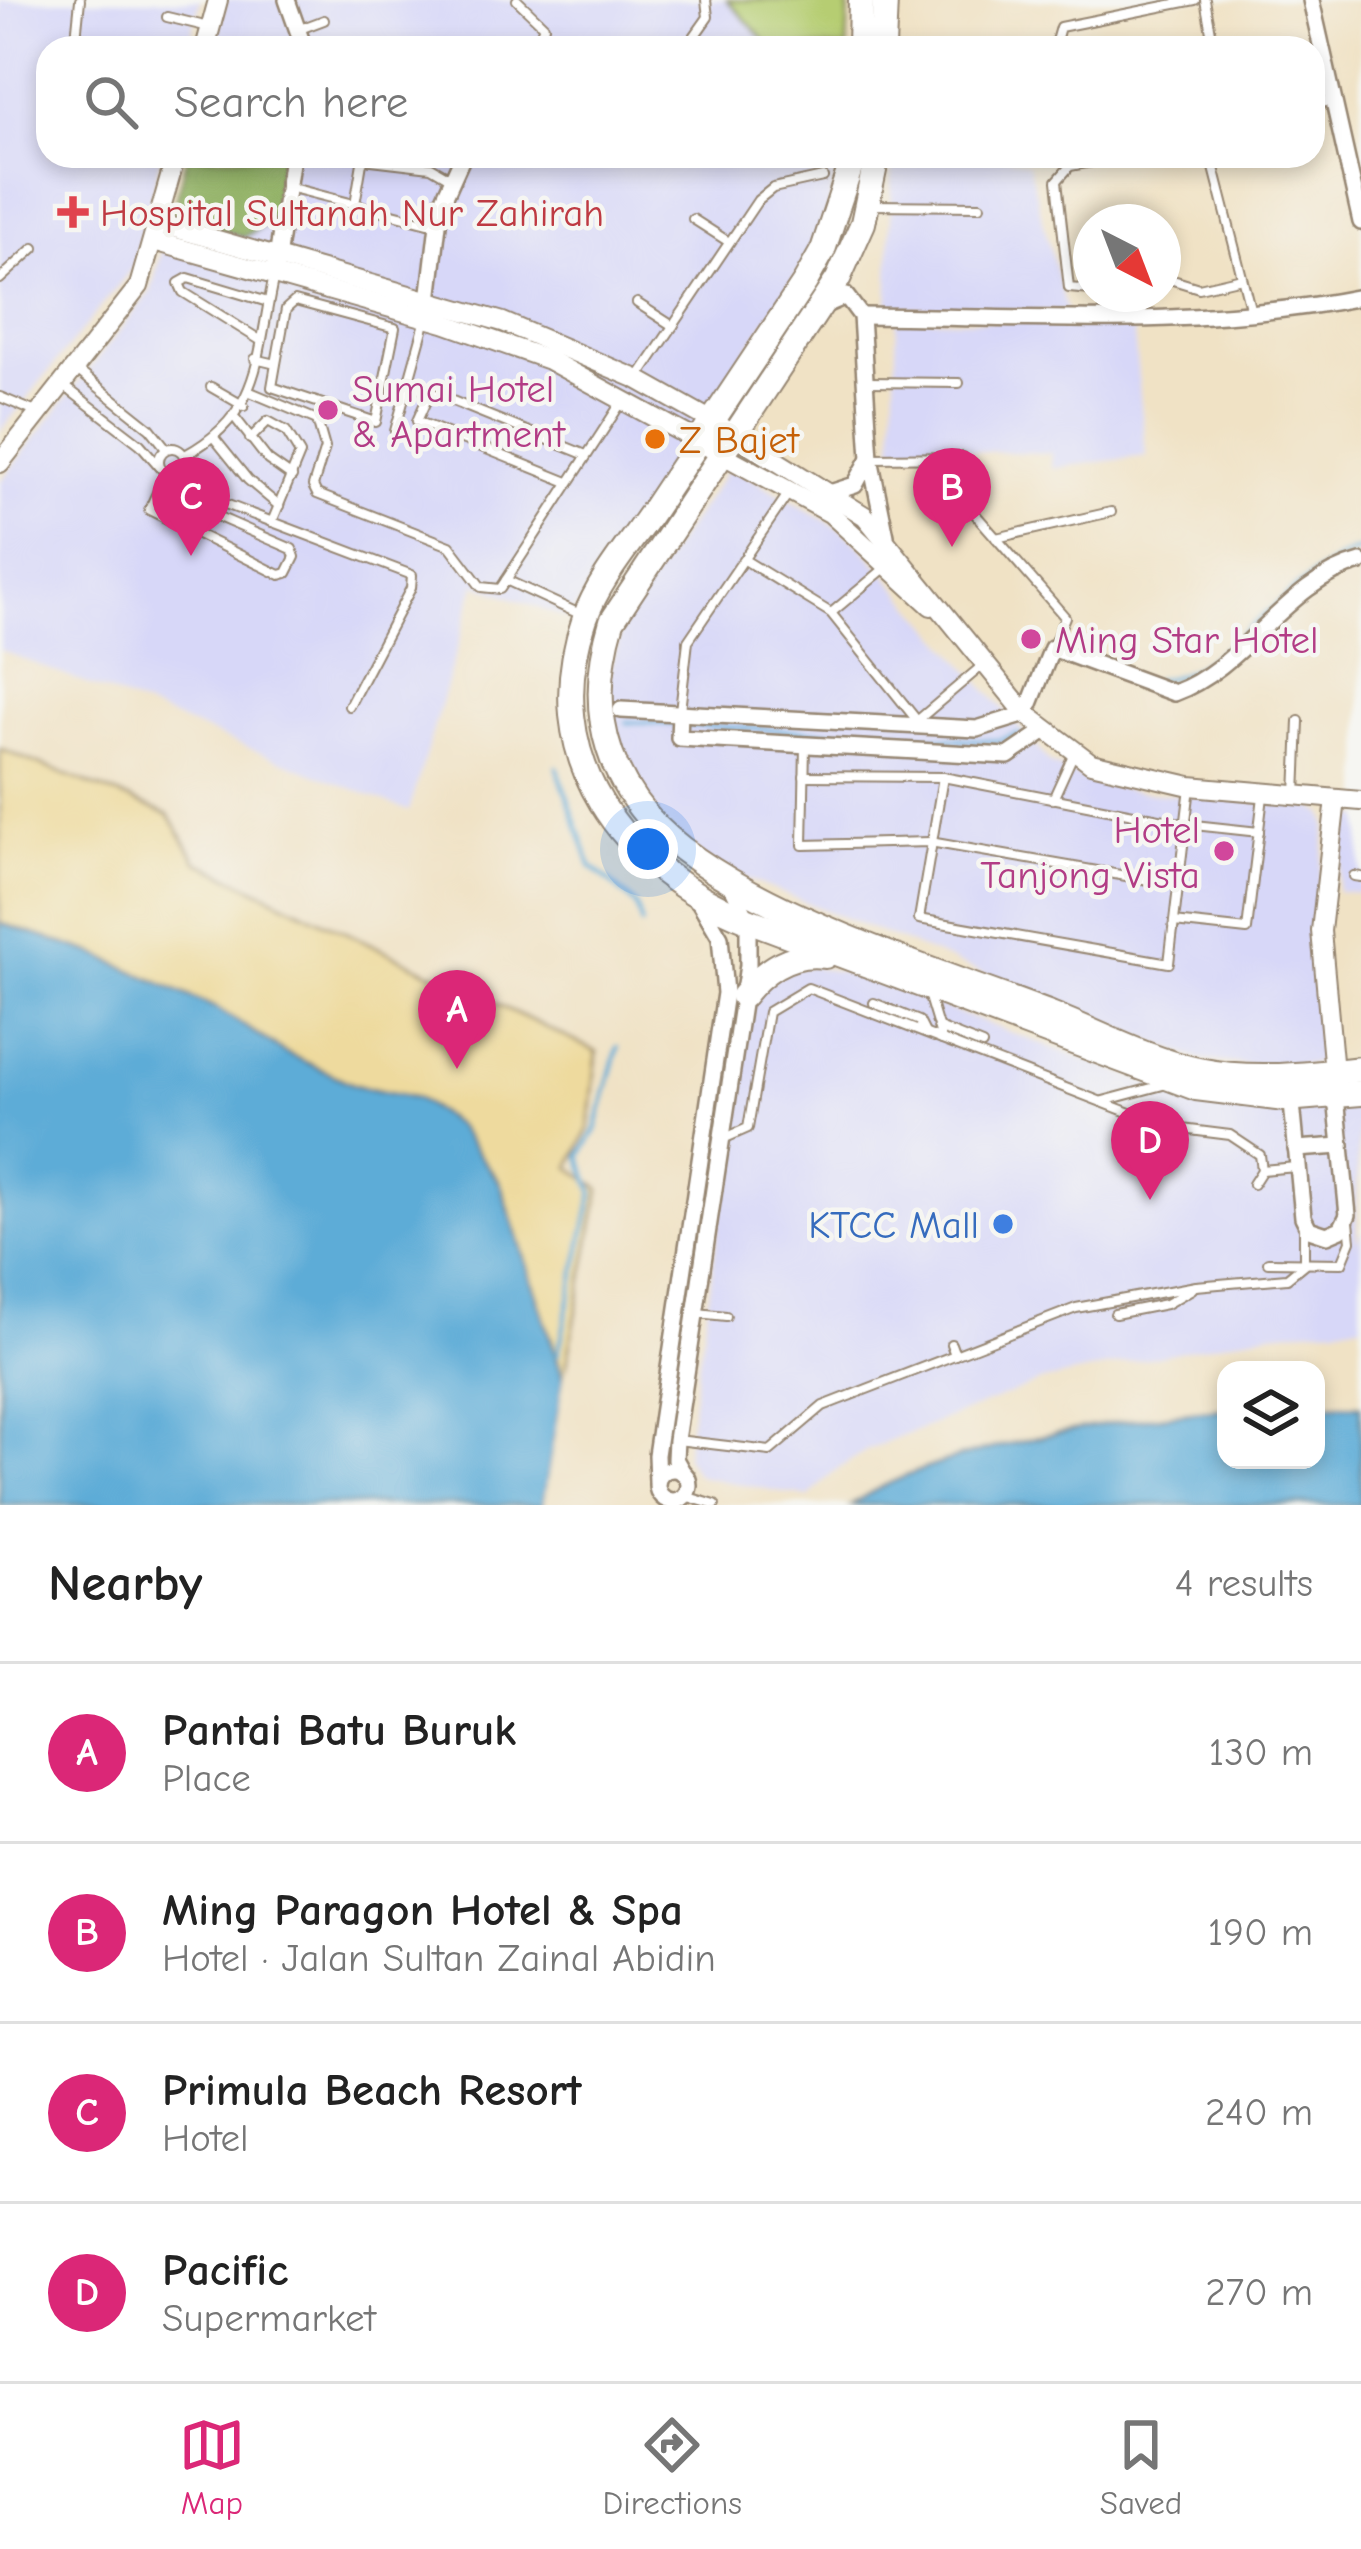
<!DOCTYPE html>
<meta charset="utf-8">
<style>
:root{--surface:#fff;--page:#f6f6f6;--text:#222;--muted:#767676;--line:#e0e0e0;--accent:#db2777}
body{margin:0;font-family:"Comic Neue",sans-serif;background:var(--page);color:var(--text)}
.controls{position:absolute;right:36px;bottom:36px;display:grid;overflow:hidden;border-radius:24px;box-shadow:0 6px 18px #0003}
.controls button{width:108px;height:108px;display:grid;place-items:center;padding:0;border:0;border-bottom:3px solid var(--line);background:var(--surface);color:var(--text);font:60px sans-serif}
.compass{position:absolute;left:1073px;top:204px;width:108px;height:108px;border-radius:50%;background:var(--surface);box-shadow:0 6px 18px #0003;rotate:138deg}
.you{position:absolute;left:648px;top:849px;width:42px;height:42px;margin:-30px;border:9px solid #fff;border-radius:50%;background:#1a73e8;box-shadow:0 0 0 18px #1a73e833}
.badge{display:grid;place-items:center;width:78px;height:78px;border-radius:50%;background:var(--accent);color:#fff;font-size:39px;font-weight:700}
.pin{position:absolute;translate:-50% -99px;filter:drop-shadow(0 3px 6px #0008)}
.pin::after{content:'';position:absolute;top:63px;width:42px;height:36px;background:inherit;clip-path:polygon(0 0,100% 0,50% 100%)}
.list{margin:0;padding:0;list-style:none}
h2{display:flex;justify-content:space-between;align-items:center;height:156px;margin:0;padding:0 48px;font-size:51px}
h2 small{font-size:39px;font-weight:400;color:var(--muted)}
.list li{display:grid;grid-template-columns:78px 1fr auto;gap:36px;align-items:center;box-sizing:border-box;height:180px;padding:0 48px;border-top:3px solid var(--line)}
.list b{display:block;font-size:45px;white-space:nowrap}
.list p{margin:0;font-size:39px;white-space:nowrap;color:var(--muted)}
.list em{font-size:39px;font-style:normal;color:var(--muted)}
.icon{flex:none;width:66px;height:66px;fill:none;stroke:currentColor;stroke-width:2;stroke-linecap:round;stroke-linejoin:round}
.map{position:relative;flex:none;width:1361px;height:1505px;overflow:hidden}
.search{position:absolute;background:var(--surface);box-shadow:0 6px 18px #0003;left:36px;right:36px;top:36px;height:132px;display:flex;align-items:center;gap:30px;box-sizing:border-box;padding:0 42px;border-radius:36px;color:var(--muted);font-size:45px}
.sheet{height:876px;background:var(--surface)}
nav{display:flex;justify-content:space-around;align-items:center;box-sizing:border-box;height:168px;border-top:3px solid var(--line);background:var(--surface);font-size:33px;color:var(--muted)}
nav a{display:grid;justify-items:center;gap:6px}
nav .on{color:var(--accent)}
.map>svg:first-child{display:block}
.built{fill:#d7d7f8}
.green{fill:#b6cd72;stroke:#787c48;stroke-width:3}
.forest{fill:#90b064;stroke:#666d41;stroke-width:3}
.sand{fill:#eeda9e;stroke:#94825e;stroke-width:3}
.water{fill:#5dacd7;stroke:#4c6b7a;stroke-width:3}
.pier{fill:#f0e2c5}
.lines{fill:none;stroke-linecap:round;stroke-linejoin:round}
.stream{stroke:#5dacd7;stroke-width:4.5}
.service-casing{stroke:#968672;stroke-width:12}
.minor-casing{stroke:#968672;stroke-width:20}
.tertiary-casing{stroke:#968672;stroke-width:22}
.primary-casing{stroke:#968672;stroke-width:28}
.service{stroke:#fff;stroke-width:8}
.minor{stroke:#fff;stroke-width:15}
.tertiary{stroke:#fff;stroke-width:18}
.primary{stroke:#fff;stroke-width:24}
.health-dot{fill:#e0444e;stroke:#f6f6f2;stroke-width:4.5}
.hotel-dot{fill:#d1479c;stroke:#f6f6f2;stroke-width:4.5}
.food-dot{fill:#e8710a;stroke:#f6f6f2;stroke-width:4.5}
.shop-dot{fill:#3f7fe0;stroke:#f6f6f2;stroke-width:4.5}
.labels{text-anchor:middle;stroke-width:9;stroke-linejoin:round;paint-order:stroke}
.health-label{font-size:39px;fill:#be3a42;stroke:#f6f6f2;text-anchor:start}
.hotel-label{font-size:39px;fill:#b23c85;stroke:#f6f6f2;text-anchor:start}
.food-label{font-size:39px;fill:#c56008;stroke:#f6f6f2;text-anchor:start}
.shop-label{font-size:39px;fill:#366cbe;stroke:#f6f6f2;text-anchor:end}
</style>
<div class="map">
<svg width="1361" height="1505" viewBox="0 0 1361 1505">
<rect width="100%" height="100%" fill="#f6f6f2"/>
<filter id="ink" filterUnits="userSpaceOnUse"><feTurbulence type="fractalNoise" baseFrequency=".00833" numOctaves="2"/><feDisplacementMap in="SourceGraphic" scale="24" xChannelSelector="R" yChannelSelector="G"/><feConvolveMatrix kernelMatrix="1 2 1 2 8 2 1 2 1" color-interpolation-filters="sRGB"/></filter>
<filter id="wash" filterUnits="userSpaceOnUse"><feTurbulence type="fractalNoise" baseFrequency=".004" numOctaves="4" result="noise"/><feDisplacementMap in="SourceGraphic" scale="48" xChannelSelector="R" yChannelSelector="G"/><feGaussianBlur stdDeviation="2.7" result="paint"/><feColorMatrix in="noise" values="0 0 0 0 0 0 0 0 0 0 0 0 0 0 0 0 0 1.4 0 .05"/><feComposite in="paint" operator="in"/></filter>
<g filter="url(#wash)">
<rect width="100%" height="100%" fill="#f0e2c5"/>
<!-- built -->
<g class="built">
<polygon points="0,0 200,0 188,48 48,48 48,156 161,156 133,267 0,432"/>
<polygon points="226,0 727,0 772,48 215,48"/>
<polygon points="187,156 839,156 828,208 809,256 568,619 476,584 409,811 0,650 0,482 151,291"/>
<polygon points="893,156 1003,156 1028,164 1067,313 888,307"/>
<polygon points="897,318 1133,325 1146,456 1052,468 1051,453 893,449"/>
<polygon points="730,466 842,530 862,547 1051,764 1090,782 1140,792 1313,807 1324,814 1327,825 1312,930 1321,1062 1277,1068 1200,1060 712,865 658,819 616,747 607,684 625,618"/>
<polygon points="1354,817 1361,817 1361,893 1337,891 1346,823"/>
<polygon points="812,966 861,977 1188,1098 1263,1109 1359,1103 1356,1248 1361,1228 1361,1324 1270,1332 1043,1381 867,1450 833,1472 809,1497 698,1476 685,1456 751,1005 760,985 793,969"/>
</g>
<!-- green -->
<polygon class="green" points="727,0 849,0 847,48 772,48"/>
<!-- forest -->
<polygon class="forest" points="187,156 282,156 274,219 244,237 171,217"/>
<!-- sand -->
<polygon class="sand" points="0,749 169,815 197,861 597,1052 589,1129 570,1167 600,1189 564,1379 500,1183 417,1098 355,1085 284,1052 218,1009 95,954 0,923"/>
<!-- water -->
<g class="water">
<polygon points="0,923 95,954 218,1009 284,1052 355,1085 417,1098 456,1125 500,1182 564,1379 543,1505 0,1505"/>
<path d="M 1316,1404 L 1361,1405 L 1361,1505 L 851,1505 C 930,1449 1127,1417 1226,1409 L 1226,1460 L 1316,1460 Z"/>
</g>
<!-- pier -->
<polygon class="pier" points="566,1365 570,1380 549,1505 543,1505"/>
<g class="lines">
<!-- stream -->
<g class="stream">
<path d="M 1157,679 C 1215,681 1294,569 1361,550"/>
<polyline points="627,722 673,724"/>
<polyline points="685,725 996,741 1019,734"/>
<polyline points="557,767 591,866 636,905 642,925"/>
<polyline points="558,1354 593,1192 580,1156 596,1130 618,1047"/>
</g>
</g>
</g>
<g filter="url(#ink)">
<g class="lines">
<!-- service casing -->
<g class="service-casing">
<g id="service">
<polyline points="517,0 544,26 534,48"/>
<polyline points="1205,0 1214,48"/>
<polyline points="167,17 209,27"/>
<polyline points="300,29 324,20"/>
<polyline points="75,48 80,0"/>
<polyline points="686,48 708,17 706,0"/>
<polyline points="1054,48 1060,27 1195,0"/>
<polyline points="1313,104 1333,101"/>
<polyline points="1211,156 1251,312"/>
<polyline points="363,159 431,167 450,178"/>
<polyline points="288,187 436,225"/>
<polyline points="355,204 363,157"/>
<polyline points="869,205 980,206"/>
<polyline points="693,219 729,242"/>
<polyline points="1163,277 1199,288 1242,278"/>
<polyline points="0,279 34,248"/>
<polyline points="1091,290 1069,288 1057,181 1070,166 1125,156"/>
<polyline points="637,303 673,326"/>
<polyline points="260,340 183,292 179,283 188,278 268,302"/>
<polyline points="255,359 276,364 272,387 376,422 395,328 295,301 286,309 276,364"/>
<polyline points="77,370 150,428 166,448"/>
<polyline points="638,378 758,200 773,188 823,177"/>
<polyline points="867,382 959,383"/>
<polyline points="408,383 586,455"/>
<polyline points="63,385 140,444 160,467"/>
<polyline points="211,387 244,406"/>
<polyline points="248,391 317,420 325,448 313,486 317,494 450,546 481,587 500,589 506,580"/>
<polyline points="430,392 417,421 568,482"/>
<polyline points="0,397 38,413"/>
<polyline points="236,419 268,460 292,477"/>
<polyline points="395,431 426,319"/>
<polyline points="215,439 248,480 279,506"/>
<polyline points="250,439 268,421 286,431 300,454 272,522"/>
<circle cx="172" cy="461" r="13"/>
<path d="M 185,455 C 263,413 256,356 274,276"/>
<polyline points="871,458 963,457 963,500 1065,617 1053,646"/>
<polyline points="166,473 149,510 280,575 287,573 295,557 292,549 214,515 178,472"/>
<polyline points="191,491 412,575 411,588 349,706"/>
<polyline points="996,538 1111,512"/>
<polyline points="743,559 831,613 919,723"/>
<polyline points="831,613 885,568"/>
<polyline points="584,616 506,580 621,403"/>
<polyline points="680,711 688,641 788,494"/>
<polyline points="918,720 983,665"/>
<polyline points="805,746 803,845 930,842 1178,885"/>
<polyline points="804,776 943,777 1185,824 1259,832"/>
<polyline points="943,777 919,919 1169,963 1190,787"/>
<polyline points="1296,795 1299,721"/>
<polyline points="1053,799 1073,755"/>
<polyline points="1354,876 1361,877"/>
<polyline points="1174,922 1247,930 1263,796"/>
<polyline points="929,997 942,1040"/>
<polyline points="874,1003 919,1021 925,1033"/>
<polyline points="939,1028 982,1045"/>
<polyline points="1103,1101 1163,1085"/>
<polyline points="723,1139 748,1128 768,1012 808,988 1166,1127 1230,1135 1260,1155 1262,1170 1253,1184"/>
<polyline points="1262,1170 1296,1167"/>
<polyline points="1268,1262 1342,1263 1351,1241 1349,1222"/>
<polyline points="697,1313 726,1316"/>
<polyline points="1115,1314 1166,1304 1192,1289"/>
<polyline points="951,1344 955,1355"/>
<polyline points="677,1440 770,1451 823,1406 1076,1308 1196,1286 1287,1278 1304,1264 1304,1230"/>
<polyline points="685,1496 715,1505"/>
</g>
</g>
<!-- minor casing -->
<g class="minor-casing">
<g id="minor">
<polyline points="287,0 304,48"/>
<polyline points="1311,0 1361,222"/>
<polyline points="276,266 292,156"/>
<polyline points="825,305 846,296 861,316 870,458 886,536"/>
<polyline points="428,309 440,207 463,156"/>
<path d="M 861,316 C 1028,317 1196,330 1361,297"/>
<polyline points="833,492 855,485 870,458"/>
<path d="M 621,710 L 977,729 L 1026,714 L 1052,648 L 1174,693 C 1246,667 1286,581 1361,562"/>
<polyline points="680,713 679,738 1008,756 1043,732"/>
<polyline points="1291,1093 1303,1217 1309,1229 1327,1235 1341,1229 1348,1215 1335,1087"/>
<polyline points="1296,1149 1341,1146"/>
<circle cx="673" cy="1485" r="16"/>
<polyline points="683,1473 675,1459 676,1440 748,965 748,920 730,882"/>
<polyline points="657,1482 656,1455 725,993 720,937 697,898"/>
</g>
</g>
<!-- tertiary casing -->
<g class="tertiary-casing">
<g id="tertiary">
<polyline points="205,48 218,0"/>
<polyline points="158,223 503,322 637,379 712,421 865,516 1026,714 1091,763 1190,786 1361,801"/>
<polyline points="154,241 444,323 549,360 830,513 931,606"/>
<polyline points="0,463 139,286 176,156"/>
<polyline points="1334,1072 1321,931 1336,799"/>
</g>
</g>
<!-- primary casing -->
<g class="primary-casing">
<g id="primary">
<polyline points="860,48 861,0"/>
<polyline points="883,48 885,0"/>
<path d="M 854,156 L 823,250 L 805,282 C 754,358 703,434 653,510 C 630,544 599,579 585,618 C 536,757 623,870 748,920 L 1196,1088 L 1285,1099 L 1361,1093"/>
<path d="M 877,156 L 863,223 L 838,279 L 612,621 C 591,692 597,757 647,816 C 722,905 941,972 1053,1015 C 1099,1033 1149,1060 1198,1070 C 1251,1081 1307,1075 1361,1069"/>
<path d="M 743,996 C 763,970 791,951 825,956"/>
</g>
</g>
<!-- service -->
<use href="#service" class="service"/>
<!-- minor -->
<use href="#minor" class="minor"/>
<!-- tertiary -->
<use href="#tertiary" class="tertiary"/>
<!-- primary -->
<use href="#primary" class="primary"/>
</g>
</g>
<!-- markers -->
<path class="health-dot" d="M67 194h12v12h12v12h-12v12h-12v-12h-12v-12h12z"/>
<g class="hotel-dot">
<circle cx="328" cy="410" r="12"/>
<circle cx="1031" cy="639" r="12"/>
<circle cx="1224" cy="851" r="12"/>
</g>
<circle class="food-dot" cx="655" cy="439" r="12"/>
<circle class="shop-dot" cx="1003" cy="1224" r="12"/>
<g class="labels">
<!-- health labels -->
<g class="health-label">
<text x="100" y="226">Hospital Sultanah Nur Zahirah</text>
</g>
<!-- hotel labels -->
<g class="hotel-label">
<text x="352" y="402">Sumai Hotel<tspan x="352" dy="45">&amp; Apartment</tspan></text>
<text x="1055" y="653">Ming Star Hotel</text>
<text x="1200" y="843" text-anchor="end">Hotel<tspan x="1200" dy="45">Tanjong Vista</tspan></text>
</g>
<!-- food labels -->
<g class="food-label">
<text x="679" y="453">Z Bajet</text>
</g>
<!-- shop labels -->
<g class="shop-label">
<text x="979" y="1238">KTCC Mall</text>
</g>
</g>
</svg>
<div class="controls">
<button><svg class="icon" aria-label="layers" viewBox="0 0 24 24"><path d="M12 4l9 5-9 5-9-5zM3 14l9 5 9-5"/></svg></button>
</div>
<svg class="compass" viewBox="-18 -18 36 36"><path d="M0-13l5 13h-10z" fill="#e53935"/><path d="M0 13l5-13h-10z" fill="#767676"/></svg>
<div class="you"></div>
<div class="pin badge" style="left:457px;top:1069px">A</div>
<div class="pin badge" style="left:952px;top:547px">B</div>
<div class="pin badge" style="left:191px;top:556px">C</div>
<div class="pin badge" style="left:1150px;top:1200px">D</div>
<div class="search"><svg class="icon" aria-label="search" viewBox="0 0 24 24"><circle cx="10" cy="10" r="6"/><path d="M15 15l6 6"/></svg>Search here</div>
</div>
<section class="sheet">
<h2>Nearby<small>4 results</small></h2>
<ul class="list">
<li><span class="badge">A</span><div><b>Pantai Batu Buruk</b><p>Place</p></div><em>130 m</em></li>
<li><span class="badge">B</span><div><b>Ming Paragon Hotel &amp; Spa</b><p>Hotel · Jalan Sultan Zainal Abidin</p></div><em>190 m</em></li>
<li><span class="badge">C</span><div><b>Primula Beach Resort</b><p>Hotel</p></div><em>240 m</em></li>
<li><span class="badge">D</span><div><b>Pacific</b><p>Supermarket</p></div><em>270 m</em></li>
</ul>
</section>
<nav>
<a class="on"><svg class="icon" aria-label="map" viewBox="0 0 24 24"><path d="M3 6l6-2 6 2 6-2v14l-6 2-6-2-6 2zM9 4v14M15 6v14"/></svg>Map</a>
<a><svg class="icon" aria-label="directions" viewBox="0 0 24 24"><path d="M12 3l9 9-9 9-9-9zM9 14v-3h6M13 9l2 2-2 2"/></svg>Directions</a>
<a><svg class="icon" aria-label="saved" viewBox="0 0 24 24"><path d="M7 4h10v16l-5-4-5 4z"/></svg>Saved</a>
</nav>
